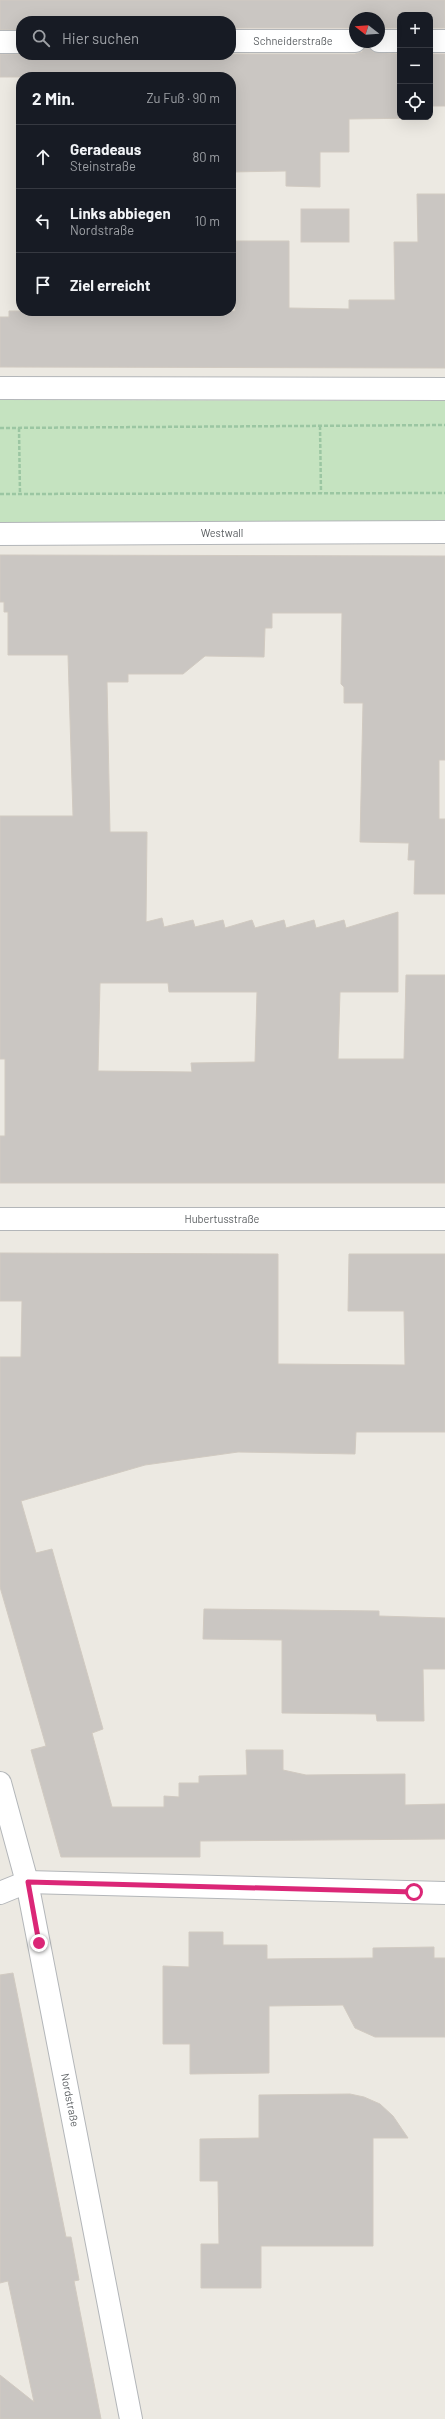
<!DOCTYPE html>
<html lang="de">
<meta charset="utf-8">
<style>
:root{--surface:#171b24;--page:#242831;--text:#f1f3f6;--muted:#9ea1a6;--line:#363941}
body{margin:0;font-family:Barlow,sans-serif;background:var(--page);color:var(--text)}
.controls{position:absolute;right:12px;top:12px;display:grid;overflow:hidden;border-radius:8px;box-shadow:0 4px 16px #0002}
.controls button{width:36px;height:36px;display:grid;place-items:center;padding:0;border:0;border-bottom:1px solid var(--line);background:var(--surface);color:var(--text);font:20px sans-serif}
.compass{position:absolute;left:349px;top:12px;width:36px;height:36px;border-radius:50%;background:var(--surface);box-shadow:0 4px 16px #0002;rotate:287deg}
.stop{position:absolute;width:12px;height:12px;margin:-9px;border:3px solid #db2777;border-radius:50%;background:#fff}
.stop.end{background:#db2777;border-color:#fff;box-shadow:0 1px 4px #0008}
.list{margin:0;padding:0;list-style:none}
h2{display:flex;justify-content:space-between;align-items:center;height:52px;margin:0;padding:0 16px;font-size:17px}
h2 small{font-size:13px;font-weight:400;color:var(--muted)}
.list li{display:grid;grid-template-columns:26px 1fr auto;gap:12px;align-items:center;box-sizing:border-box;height:64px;padding:0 16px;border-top:1px solid var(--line)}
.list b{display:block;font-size:15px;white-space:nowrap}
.list p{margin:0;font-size:13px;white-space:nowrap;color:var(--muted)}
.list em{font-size:13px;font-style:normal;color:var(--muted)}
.icon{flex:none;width:22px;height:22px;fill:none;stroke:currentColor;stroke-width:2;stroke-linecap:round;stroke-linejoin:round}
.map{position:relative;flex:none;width:445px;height:2419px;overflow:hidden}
.search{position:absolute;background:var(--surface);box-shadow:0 4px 16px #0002;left:16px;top:16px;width:220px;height:44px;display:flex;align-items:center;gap:10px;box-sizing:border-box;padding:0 14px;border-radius:16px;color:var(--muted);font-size:15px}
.panel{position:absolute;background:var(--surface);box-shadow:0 4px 16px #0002;left:16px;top:72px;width:220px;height:244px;border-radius:16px}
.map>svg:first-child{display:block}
.green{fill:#c5e3c0}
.building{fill:#cac6c2;stroke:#d1cac1;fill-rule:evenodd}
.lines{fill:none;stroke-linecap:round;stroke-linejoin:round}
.street-casing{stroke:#b3b6b9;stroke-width:24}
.path{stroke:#9bc6a2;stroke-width:2.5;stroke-dasharray:4 2;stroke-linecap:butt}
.street{stroke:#fff;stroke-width:22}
.route{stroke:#db2777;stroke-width:5}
.labels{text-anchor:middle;stroke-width:3;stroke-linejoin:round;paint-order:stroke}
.street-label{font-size:11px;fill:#5b5f62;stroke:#fff}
</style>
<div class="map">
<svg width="445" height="2419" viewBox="0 0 445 2419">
<rect width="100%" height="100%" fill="#ece9e2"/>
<!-- green -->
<polygon class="green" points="0,400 445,401 445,523 0,522"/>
<!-- building -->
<g class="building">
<polygon points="0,0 445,0 445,28 430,28 430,15 400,15 400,28 379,28 379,18 355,18 355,28 231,28 231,21 21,21 21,30 0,30"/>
<polygon points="367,43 373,52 400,54 400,117 417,118 349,119 349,152 320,152 320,187 286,186 286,171 231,172 231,77 0,77 0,54 355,54 362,52"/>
<rect x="430" y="54" width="15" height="52"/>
<polygon points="417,194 445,194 445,368 0,367 0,317 9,317 9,311 235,311 236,241 289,241 289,308 349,309 349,300 395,300 394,242 418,242"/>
<rect x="301" y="209" width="48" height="33"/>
<path d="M 0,555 L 445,556 L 445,760 L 439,760 L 439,819 L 445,819 L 445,894 L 414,894 L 415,860 L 408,860 L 409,843 L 360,842 L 363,703 L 344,703 L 344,687 L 341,684 L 342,613 L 272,613 L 272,628 L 265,628 L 264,657 L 205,656 L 183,674 L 128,674 L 128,682 L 107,682 L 110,832 L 147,832 L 146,922 L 162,918 L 164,927 L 193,920 L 195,927 L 223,920 L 225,928 L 252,920 L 255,928 L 284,920 L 286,928 L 314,920 L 316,928 L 344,920 L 346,928 L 398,912 L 398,992 L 340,992 L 338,1059 L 404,1059 L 406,975 L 445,975 L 445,1183 L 0,1183 L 0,1136 L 5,1136 L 5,1059 L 0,1059 L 0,816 L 73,816 L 68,655 L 8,655 L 8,612 L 4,612 L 4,602 L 0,602 ZM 100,983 L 168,983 L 169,992 L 257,992 L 255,1062 L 191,1063 L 192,1072 L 98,1071 Z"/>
<polygon points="0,1253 278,1254 278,1364 405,1365 404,1311 348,1311 349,1254 445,1254 445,1432 356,1432 355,1454 238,1452 145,1465 21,1501 36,1553 52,1549 103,1729 92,1733 112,1807 164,1807 164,1796 179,1797 179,1783 199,1783 199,1776 247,1775 246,1750 283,1750 283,1770 306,1775 405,1774 405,1805 445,1804 445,1839 200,1841 200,1857 61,1857 31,1750 46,1746 0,1587 0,1357 21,1357 22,1301 0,1301"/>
<polygon points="204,1609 379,1611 379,1616 445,1618 445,1669 423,1669 424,1721 377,1721 376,1714 282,1713 282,1640 203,1639"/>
<polygon points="189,1932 223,1932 223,1945 267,1945 267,1959 373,1958 373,1948 434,1947 434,1958 445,1958 445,2037 375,2037 355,2028 343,2005 269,2006 269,2073 190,2074 190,2044 163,2044 163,1966 189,1967"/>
<polygon points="13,1973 66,2237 71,2237 79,2280 74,2281 101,2419 0,2419 0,2375 34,2402 8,2281 0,2283 0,1975"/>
<polygon points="350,2094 364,2097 380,2104 393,2116 408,2138 373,2138 373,2246 261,2246 261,2288 201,2288 201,2244 219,2244 218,2181 200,2181 200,2139 259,2138 259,2095"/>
</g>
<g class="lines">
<!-- street casing -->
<g class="street-casing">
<g id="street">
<polyline points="231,41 355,41"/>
<polyline points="379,41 400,41"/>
<polyline points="430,41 445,41"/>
<polyline points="0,42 21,42"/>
<polyline points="0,388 445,389"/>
<polyline points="0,534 445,532"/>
<polyline points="0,1219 445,1219"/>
<polyline points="0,1783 27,1882 131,2419"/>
<polyline points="0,1893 27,1882 445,1893"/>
</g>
</g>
<!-- path -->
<g class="path">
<polyline points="320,426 321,493"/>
<polyline points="0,428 445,425"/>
<polyline points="19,428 20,494"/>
<polyline points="0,494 445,493"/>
</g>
<!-- street -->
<use href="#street" class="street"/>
</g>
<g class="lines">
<!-- route -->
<polyline class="route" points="39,1943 28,1882 414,1892"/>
</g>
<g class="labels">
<!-- street labels -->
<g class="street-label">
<text x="293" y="45">Schneiderstraße</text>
<text x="222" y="537">Westwall</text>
<text x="222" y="1223">Hubertusstraße</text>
<text transform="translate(70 2100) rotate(79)" y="4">Nordstraße</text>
</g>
</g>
</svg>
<div class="controls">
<button>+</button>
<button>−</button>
<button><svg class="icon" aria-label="locate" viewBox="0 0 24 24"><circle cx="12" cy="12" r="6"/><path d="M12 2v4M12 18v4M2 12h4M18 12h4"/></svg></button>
</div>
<svg class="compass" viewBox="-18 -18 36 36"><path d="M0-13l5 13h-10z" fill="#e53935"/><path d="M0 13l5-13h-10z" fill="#9ea1a6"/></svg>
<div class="stop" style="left:414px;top:1892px"></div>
<div class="stop end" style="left:39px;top:1943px"></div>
<div class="search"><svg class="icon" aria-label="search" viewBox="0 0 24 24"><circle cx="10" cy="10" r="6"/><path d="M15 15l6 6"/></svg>Hier suchen</div>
<section class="panel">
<h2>2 Min.<small>Zu Fuß · 90 m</small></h2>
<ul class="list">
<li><svg class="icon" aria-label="ahead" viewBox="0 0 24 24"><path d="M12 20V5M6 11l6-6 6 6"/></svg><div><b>Geradeaus</b><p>Steinstraße</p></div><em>80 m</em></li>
<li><svg class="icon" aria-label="left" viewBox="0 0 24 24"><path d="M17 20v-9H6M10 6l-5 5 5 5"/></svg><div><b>Links abbiegen</b><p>Nordstraße</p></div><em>10 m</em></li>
<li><svg class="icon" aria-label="arrive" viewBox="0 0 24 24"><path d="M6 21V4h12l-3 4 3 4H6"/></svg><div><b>Ziel erreicht</b></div></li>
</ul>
</section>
</div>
